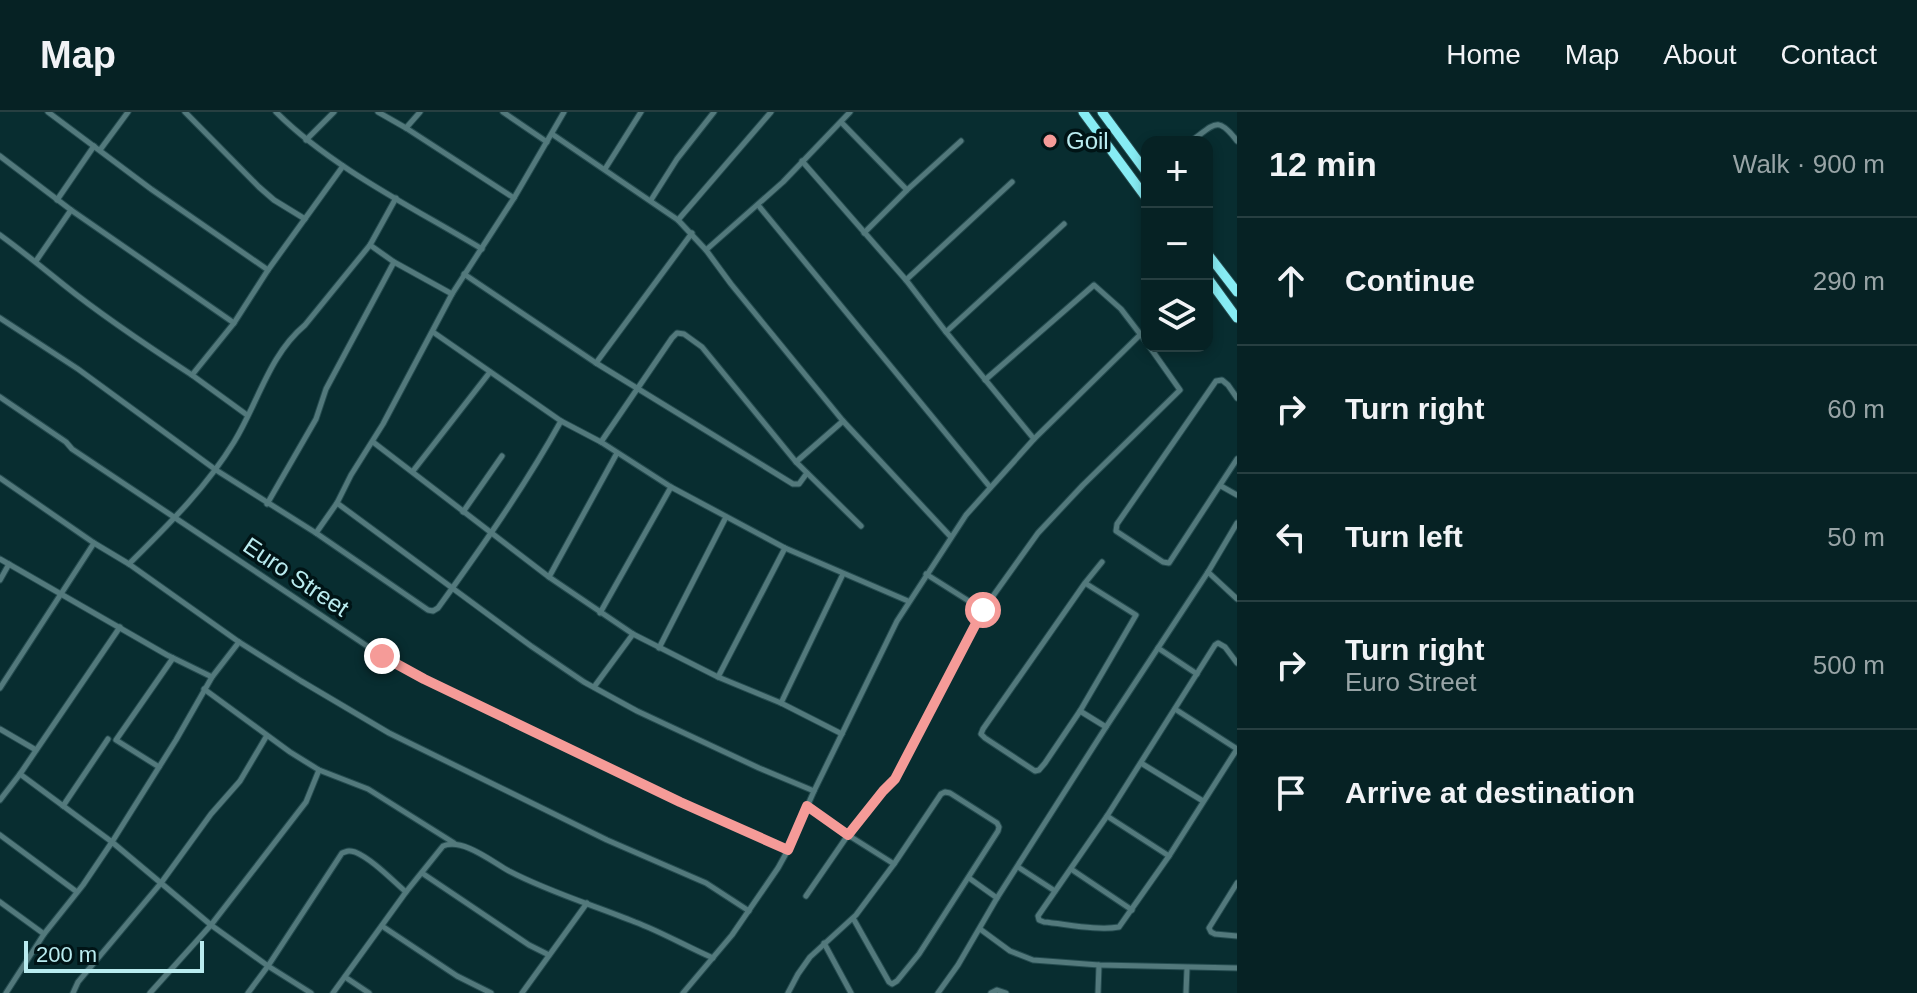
<!DOCTYPE html>
<meta charset="utf-8">
<style>
:root{--surface:#062224;--page:#142f31;--text:#f1f3f6;--muted:#98a4a6;--line:#273f41}
body{margin:0;font-family:Arial,sans-serif;background:var(--page);color:var(--text)}
.controls{position:absolute;right:24px;top:24px;display:grid;overflow:hidden;border-radius:16px;box-shadow:0 4px 12px #0003}
.controls button{width:72px;height:72px;display:grid;place-items:center;padding:0;border:0;border-bottom:2px solid var(--line);background:var(--surface);color:var(--text);font:40px sans-serif}
.scale{position:absolute;left:24px;bottom:20px;width:180px;box-sizing:border-box;padding-left:8px;border:4px solid #b9ebef;border-top:0;font-size:22px;line-height:28px;white-space:nowrap;color:#b9ebef;-webkit-text-stroke:6px #001416;paint-order:stroke}
.stop{position:absolute;width:24px;height:24px;margin:-18px;border:6px solid #f59b98;border-radius:50%;background:#fff}
.stop.end{background:#f59b98;border-color:#fff;box-shadow:0 2px 8px #0008}
.list{margin:0;padding:0;list-style:none}
h2{display:flex;justify-content:space-between;align-items:center;height:104px;margin:0;padding:0 32px;font-size:34px}
h2 small{font-size:26px;font-weight:400;color:var(--muted)}
.list li{display:grid;grid-template-columns:52px 1fr auto;gap:24px;align-items:center;box-sizing:border-box;height:128px;padding:0 32px;border-top:2px solid var(--line)}
.list b{display:block;font-size:30px;white-space:nowrap}
.list p{margin:0;font-size:26px;white-space:nowrap;color:var(--muted)}
.list em{font-size:26px;font-style:normal;color:var(--muted)}
.icon{flex:none;width:44px;height:44px;fill:none;stroke:currentColor;stroke-width:2;stroke-linecap:round;stroke-linejoin:round}
.map{position:relative;flex:none;width:1237px;height:881px;overflow:hidden}
header{display:flex;align-items:center;gap:48px;box-sizing:border-box;height:112px;padding:0 40px;background:var(--surface);border-bottom:2px solid var(--line)}
header strong{font-size:38px}
nav{display:flex;gap:44px;margin-inline-start:auto;font-size:28px}
main{display:flex}
aside{flex:1;background:var(--surface)}
.map>svg:first-child{display:block}
.lines{fill:none;stroke-linecap:round;stroke-linejoin:round}
.street-casing{stroke:#244b4f;stroke-width:7}
.highway-casing{stroke:#244b4f;stroke-width:11}
.street{stroke:#53797c;stroke-width:5}
.highway{stroke:#87ecf4;stroke-width:9}
.route{stroke:#f59b98;stroke-width:10}
.poi-dot{fill:#f59b98;stroke:#001416;stroke-width:3}
.labels{text-anchor:middle;stroke-width:7;stroke-linejoin:round;paint-order:stroke}
.poi-label{font-size:24px;fill:#b9ebef;stroke:#001416;text-anchor:start}
.street-label{font-size:24px;fill:#b9ebef;stroke:#001416}
</style>
<header>
<strong>Map</strong>
<nav><a>Home</a><a>Map</a><a>About</a><a>Contact</a></nav>
</header>
<main>
<div class="map">
<svg width="1237" height="881" viewBox="0 0 1237 881">
<rect width="100%" height="100%" fill="#082d30"/>
<g class="lines">
<!-- street casing -->
<g class="street-casing">
<g id="street">
<polyline points="48,0 151,77 268,158"/>
<polyline points="185,0 259,75 274,88 305,107"/>
<path d="M 276,0 C 332,56 414,96 482,137"/>
<polyline points="378,0 406,16 514,86"/>
<polyline points="503,0 547,30"/>
<polyline points="841,10 907,78"/>
<polyline points="406,16 420,0"/>
<polyline points="552,22 678,108 706,138 731,172 843,309 950,424"/>
<polyline points="306,28 334,0"/>
<path d="M 1190,30 C 1214,13 1217,2 1237,29"/>
<polyline points="100,38 128,0"/>
<polyline points="0,44 71,98 234,211"/>
<polyline points="802,49 906,168 946,220 1034,327"/>
<polyline points="605,57 641,0"/>
<polyline points="57,88 94,34"/>
<polyline points="651,88 677,47 714,0"/>
<polyline points="758,93 990,375"/>
<polyline points="678,108 771,0"/>
<polyline points="864,121 907,78 961,29"/>
<path d="M 0,123 C 22,139 43,156 64,173 C 105,206 149,235 192,263"/>
<polyline points="706,138 783,70 850,0"/>
<polyline points="36,149 71,98"/>
<polyline points="394,150 452,182"/>
<polyline points="464,162 596,251 793,372 799,372 807,361"/>
<polyline points="906,168 1012,70"/>
<path d="M 0,206 L 78,257 L 216,358 L 316,421 L 428,498 L 433,499 L 438,496 C 482,435 525,374 561,309"/>
<polyline points="433,220 561,309 601,330 671,375 785,436 908,489"/>
<polyline points="946,220 1064,112"/>
<polyline points="596,251 692,121"/>
<polyline points="985,268 1094,173 1121,197 1147,231"/>
<polyline points="0,285 66,330 72,337 382,544 424,567 680,690 788,738"/>
<polyline points="1237,286 1228,273 1222,268 1216,269 1117,412 1116,419 1163,450 1169,451 1237,347"/>
<polyline points="247,303 192,263 234,211 268,158 343,54"/>
<polyline points="373,330 549,465 633,522 718,565 781,591 842,622"/>
<polyline points="601,330 672,226 677,221 684,222 702,235 796,350 861,414"/>
<polyline points="796,350 843,309"/>
<polyline points="413,359 490,260"/>
<polyline points="0,366 94,431 129,452 239,530 301,569 389,621 607,728 706,771 749,799"/>
<polyline points="1221,374 1237,383"/>
<polyline points="337,391 531,534 584,570 637,599 759,656 814,679"/>
<polyline points="267,392 316,307 326,277 394,150 370,133"/>
<polyline points="463,400 502,344"/>
<polyline points="316,421 337,391 351,363 383,312 452,182 514,86 564,0"/>
<polyline points="0,447 167,543 212,565"/>
<path d="M 129,452 C 167,414 206,376 234,330 C 258,291 269,243 305,213 L 370,133 L 396,86"/>
<polyline points="1208,460 1237,487"/>
<polyline points="926,462 983,498"/>
<polyline points="549,465 617,341"/>
<polyline points="0,468 9,452"/>
<polyline points="1085,471 1136,503 1080,599 1045,651 1039,658 1035,659 985,626 981,622 983,617 1085,471 1102,450"/>
<polyline points="600,501 671,375"/>
<polyline points="120,515 20,662 112,730 176,628 212,565 239,530"/>
<polyline points="659,536 726,405"/>
<polyline points="1158,536 1197,562"/>
<path d="M 1237,551 L 1225,535 L 1218,531 L 1215,533 L 1107,704 L 1038,804 L 1039,808 L 1044,810 C 1066,812 1098,819 1119,815 L 1169,744 L 1237,637"/>
<polyline points="718,565 785,436"/>
<polyline points="594,575 633,522"/>
<polyline points="0,576 94,431"/>
<polyline points="204,577 290,640 319,658 368,677 454,731"/>
<polyline points="781,591 843,462"/>
<polyline points="1175,597 1237,637"/>
<polyline points="1080,599 1106,615"/>
<polyline points="0,617 36,638"/>
<polyline points="1141,651 1203,689"/>
<polyline points="159,655 116,628 173,546"/>
<polyline points="0,688 20,662"/>
<polyline points="63,694 108,627"/>
<polyline points="807,694 848,723 894,752"/>
<polyline points="1107,704 1169,744"/>
<polyline points="0,723 77,780"/>
<polyline points="1018,755 1055,779"/>
<polyline points="1071,757 1132,798"/>
<polyline points="422,761 529,833 549,843"/>
<polyline points="969,766 997,786"/>
<polyline points="1237,771 1209,816 1211,820 1215,822 1237,824"/>
<polyline points="806,784 848,723 900,659 983,498 1038,421 1083,373 1180,278 1149,234"/>
<polyline points="0,790 44,822"/>
<polyline points="382,814 457,864 491,881"/>
<polyline points="980,817 1010,839 1033,848 1099,853 1237,856"/>
<polyline points="824,831 851,881"/>
<polyline points="345,865 369,881"/>
<polyline points="6,881 44,822 83,773 112,730 211,813 268,854 311,881"/>
<polyline points="73,881 78,870 161,771 211,702 240,669 266,625"/>
<polyline points="150,881 211,813 306,690 319,658"/>
<path d="M 248,881 L 268,854 L 342,741 C 348,739 348,738 355,740 C 372,747 392,768 406,780"/>
<path d="M 333,881 L 406,780 L 443,734 C 463,726 491,749 509,759 C 549,780 593,793 635,810 C 662,820 687,835 713,846"/>
<polyline points="522,881 587,791"/>
<polyline points="683,881 732,823 778,756 788,738 814,679 897,509 966,403 1034,327 1147,216"/>
<polyline points="788,881 798,862 810,845 856,803 894,752 941,682 945,680 950,681 997,711 999,715 998,719 919,842 897,869 892,872 889,870 853,806"/>
<polyline points="938,881 958,853 997,786 1106,615 1208,460 1237,411"/>
<polyline points="991,881 997,878 1006,881"/>
<polyline points="1098,881 1099,853"/>
<polyline points="1186,881 1187,856"/>
</g>
</g>
<!-- highway casing -->
<g class="highway-casing">
<g id="highway">
<polyline points="1083,0 1147,87"/>
<polyline points="1102,0 1147,61"/>
<polyline points="1207,141 1237,180"/>
<polyline points="1207,165 1237,206"/>
</g>
</g>
<!-- street -->
<use href="#street" class="street"/>
<!-- highway -->
<use href="#highway" class="highway"/>
</g>
<g class="lines">
<!-- route -->
<polyline class="route" points="382,544 424,567 680,690 788,738 807,694 848,723 883,679 895,667 983,498"/>
</g>
<!-- markers -->
<circle class="poi-dot" cx="1050" cy="29" r="8"/>
<g class="labels">
<!-- poi labels -->
<g class="poi-label">
<text x="1066" y="37">Goil</text>
</g>
<!-- street labels -->
<g class="street-label">
<text transform="translate(296 465) rotate(34)" y="8">Euro Street</text>
</g>
</g>
</svg>
<div class="controls">
<button>+</button>
<button>−</button>
<button><svg class="icon" aria-label="layers" viewBox="0 0 24 24"><path d="M12 4l9 5-9 5-9-5zM3 14l9 5 9-5"/></svg></button>
</div>
<div class="scale">200 m</div>
<div class="stop" style="left:983px;top:498px"></div>
<div class="stop end" style="left:382px;top:544px"></div>
</div>
<aside>
<h2>12 min<small>Walk · 900 m</small></h2>
<ul class="list">
<li><svg class="icon" aria-label="ahead" viewBox="0 0 24 24"><path d="M12 20V5M6 11l6-6 6 6"/></svg><div><b>Continue</b></div><em>290 m</em></li>
<li><svg class="icon" aria-label="right" viewBox="0 0 24 24"><path d="M7 20v-9h11M14 6l5 5-5 5"/></svg><div><b>Turn right</b></div><em>60 m</em></li>
<li><svg class="icon" aria-label="left" viewBox="0 0 24 24"><path d="M17 20v-9H6M10 6l-5 5 5 5"/></svg><div><b>Turn left</b></div><em>50 m</em></li>
<li><svg class="icon" aria-label="right" viewBox="0 0 24 24"><path d="M7 20v-9h11M14 6l5 5-5 5"/></svg><div><b>Turn right</b><p>Euro Street</p></div><em>500 m</em></li>
<li><svg class="icon" aria-label="arrive" viewBox="0 0 24 24"><path d="M6 21V4h12l-3 4 3 4H6"/></svg><div><b>Arrive at destination</b></div></li>
</ul>
</aside>
</main>
